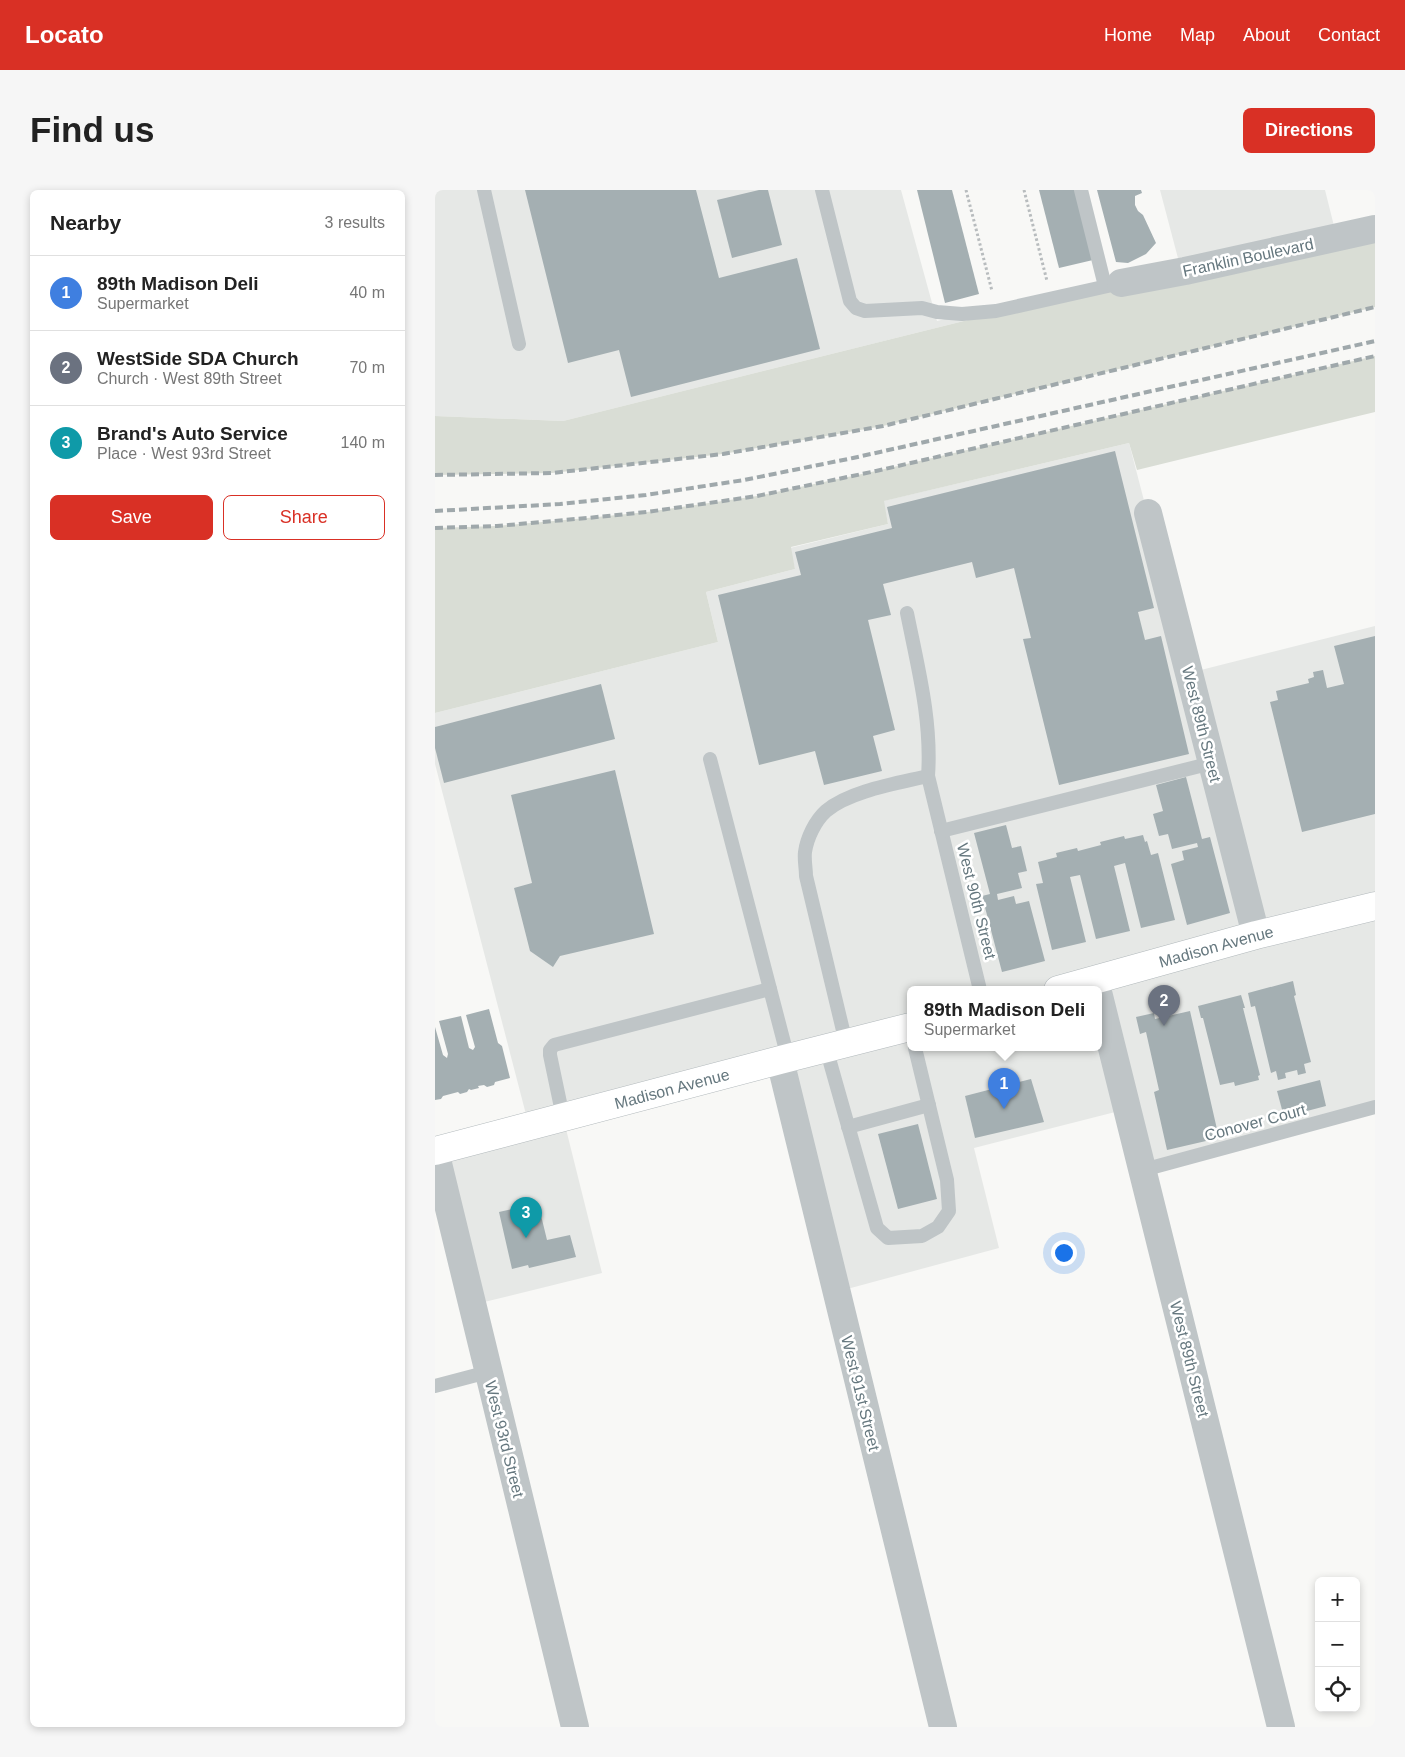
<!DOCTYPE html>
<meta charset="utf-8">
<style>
:root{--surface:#fff;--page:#f6f6f6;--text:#222;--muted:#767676;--line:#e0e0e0;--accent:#d93025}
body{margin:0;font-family:Helvetica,sans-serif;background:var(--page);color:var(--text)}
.controls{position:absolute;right:15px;bottom:15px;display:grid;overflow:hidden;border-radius:8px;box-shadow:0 2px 8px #0003}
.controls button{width:45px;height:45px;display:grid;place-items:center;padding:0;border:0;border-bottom:1px solid var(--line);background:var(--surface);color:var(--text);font:25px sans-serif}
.you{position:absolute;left:628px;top:1062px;width:18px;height:18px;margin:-12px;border:4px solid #fff;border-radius:50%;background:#1a73e8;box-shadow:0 0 0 8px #1a73e833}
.badge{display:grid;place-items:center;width:32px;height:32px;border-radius:50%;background:var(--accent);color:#fff;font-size:16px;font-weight:700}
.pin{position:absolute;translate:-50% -41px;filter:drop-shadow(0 1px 2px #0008)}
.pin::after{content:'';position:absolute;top:26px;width:18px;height:15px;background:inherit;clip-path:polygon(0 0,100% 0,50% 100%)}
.popup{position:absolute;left:472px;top:796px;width:195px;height:65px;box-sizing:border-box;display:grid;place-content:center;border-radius:8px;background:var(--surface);filter:drop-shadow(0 1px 4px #0005);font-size:16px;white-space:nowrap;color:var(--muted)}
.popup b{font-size:19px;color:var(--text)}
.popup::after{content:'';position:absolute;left:50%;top:100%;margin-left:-10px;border:10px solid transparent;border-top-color:var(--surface)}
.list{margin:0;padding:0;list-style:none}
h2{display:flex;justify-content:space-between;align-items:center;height:65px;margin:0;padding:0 20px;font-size:21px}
h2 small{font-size:16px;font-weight:400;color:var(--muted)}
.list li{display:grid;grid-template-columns:32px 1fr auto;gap:15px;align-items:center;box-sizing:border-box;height:75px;padding:0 20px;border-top:1px solid var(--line)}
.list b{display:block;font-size:19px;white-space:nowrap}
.list p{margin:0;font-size:16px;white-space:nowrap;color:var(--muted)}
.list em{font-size:16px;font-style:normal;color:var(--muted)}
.actions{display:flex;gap:10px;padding:15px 20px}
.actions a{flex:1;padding:11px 0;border:1px solid var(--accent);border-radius:8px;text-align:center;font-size:18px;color:var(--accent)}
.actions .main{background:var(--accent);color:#fff}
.icon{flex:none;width:28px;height:28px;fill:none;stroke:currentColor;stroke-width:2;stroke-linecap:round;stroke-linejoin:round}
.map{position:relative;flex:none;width:940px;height:1537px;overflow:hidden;border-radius:8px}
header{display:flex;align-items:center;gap:30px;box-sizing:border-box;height:70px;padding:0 25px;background:var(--accent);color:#fff}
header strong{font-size:24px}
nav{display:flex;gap:28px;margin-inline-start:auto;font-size:18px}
.intro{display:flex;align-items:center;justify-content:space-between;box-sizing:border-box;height:120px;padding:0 30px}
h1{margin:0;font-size:35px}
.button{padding:12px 22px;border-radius:8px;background:var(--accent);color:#fff;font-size:18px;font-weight:700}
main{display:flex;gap:30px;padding:0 30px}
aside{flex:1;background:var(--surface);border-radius:8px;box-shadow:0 2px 8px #0003}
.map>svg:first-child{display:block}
.built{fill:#e6e8e6;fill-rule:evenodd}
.green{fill:#d9ddd5}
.building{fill:#a4afb2}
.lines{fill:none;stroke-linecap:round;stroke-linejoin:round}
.secondary-casing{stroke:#b2b9bc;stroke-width:29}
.path{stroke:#b8bcbe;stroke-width:3;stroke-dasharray:2.5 2.5;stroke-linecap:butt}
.lane{stroke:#bfc5c7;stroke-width:14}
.street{stroke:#bfc5c7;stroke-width:28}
.secondary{stroke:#fff;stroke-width:28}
.rail{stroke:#9fa8ab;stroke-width:4;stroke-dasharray:8 4;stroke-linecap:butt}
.labels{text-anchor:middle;stroke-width:5;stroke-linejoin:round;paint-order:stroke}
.street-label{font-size:16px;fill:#65777e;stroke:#fff}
</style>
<header>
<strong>Locato</strong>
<nav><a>Home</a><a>Map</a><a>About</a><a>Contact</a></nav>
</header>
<div class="intro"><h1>Find us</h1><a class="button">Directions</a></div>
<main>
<aside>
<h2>Nearby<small>3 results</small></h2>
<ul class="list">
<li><span class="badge" style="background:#3f7fe0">1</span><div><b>89th Madison Deli</b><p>Supermarket</p></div><em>40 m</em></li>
<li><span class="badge" style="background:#6b7280">2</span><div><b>WestSide SDA Church</b><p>Church · West 89th Street</p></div><em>70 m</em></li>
<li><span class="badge" style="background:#0f9aa8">3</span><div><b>Brand's Auto Service</b><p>Place · West 93rd Street</p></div><em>140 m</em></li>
</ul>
<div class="actions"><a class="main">Save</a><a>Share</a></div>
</aside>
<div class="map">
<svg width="940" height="1537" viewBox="0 0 940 1537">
<rect width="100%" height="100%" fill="#f8f8f6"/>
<!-- built -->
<g class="built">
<polygon points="0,0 466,0 502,131 744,72 725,0 890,0 902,48 633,105 128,231 0,226"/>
<path d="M 694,253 L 754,483 L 940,436 L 940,917 L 708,980 L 692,919 L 539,958 L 564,1058 L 401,1102 L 345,870 L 128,927 L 167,1083 L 37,1115 L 0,961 L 94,936 L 0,574 L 0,523 L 283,452 L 271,402 L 360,379 L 355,358 L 453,334 L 448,311 ZM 475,800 L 663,800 L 663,858 L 475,858 Z"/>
</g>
<!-- green -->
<g class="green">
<polygon points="940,39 940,117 448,236 288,264 117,283 0,285 0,226 128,231 633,105"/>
<polygon points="940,166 940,222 702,280 694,253 449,311 453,334 356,357 360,379 271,402 283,452 0,523 0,338 62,336 152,328 212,322 322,306 441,281"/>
</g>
<!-- building -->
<g class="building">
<polygon points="90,0 261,0 284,88 362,68 385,159 196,207 184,160 133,173"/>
<polygon points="324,0 333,0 347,55 297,68 282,10"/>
<polygon points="482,0 517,0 544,104 510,113"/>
<polygon points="604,0 640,0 658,70 624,78"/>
<polygon points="662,0 706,0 707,3 700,6 700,15 703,21 708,25 721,53 711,64 693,73 681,72"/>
<polygon points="680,261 719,418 703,422 710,450 726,446 754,564 624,595 588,449 596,448 579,378 541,388 537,372 448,394 456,425 433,430 460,540 438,546 447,581 389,595 380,561 324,575 283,405 366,385 360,362 457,338 452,317"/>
<polygon points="940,446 940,624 867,642 835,512 843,510 841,501 874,493 873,489 879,487 878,482 888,480 892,498 909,494 899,456"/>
<polygon points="166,494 180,549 9,593 0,558 0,537"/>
<polygon points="180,580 219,744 125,766 118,777 95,761 79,698 97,693 76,605"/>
<polygon points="751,587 767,649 775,647 795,723 752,735 736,674 749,670 747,661 763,657 762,653 737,659 733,644 724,646 718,624 728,621 721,595"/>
<polygon points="571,635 577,658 586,656 592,681 583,683 587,698 562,704 563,710 579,706 581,714 594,711 610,771 567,782 547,706 555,704 539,643"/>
<polygon points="708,645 710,652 712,651 716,665 723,663 740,730 706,738 690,673 679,676 695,741 661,749 645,685 635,687 651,752 617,760 601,694 608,693 603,672 622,667 621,663 642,658 643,661 666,655 665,652 689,646 690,649"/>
<polygon points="858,791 861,805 859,806 876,872 869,874 871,883 863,885 862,880 850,883 851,888 843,890 841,881 836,883 820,816 816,817 813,803"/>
<polygon points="806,805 810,818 808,818 825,885 823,886 824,890 800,896 799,892 785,895 768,828 766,828 763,816"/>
<polygon points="54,819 63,853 67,856 75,888 60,892 59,895 52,897 49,895 43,896 44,898 36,900 34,899 32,902 25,904 23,902 8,906 6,909 0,910 0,837 8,865 12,868 13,864 4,831 26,826 34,858 38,860 40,857 31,825"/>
<polygon points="755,821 784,948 732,960 719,902 724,900 711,842 705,844 701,827 719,823 720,829"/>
<polygon points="596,889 609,932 540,948 530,906"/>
<polygon points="885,890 891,916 849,927 842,901"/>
<polygon points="483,934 502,1009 463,1019 443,944"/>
<polygon points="103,1013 112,1050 135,1045 141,1067 94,1078 93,1075 77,1079 64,1022"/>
</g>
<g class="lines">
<!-- secondary casing -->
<g class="secondary-casing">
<g id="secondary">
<path id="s1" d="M 623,800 L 821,745 L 940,716"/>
<path id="s2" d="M 0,961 L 345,870 L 475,837"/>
</g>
</g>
<!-- path -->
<g class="path">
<polyline points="531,0 557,101"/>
<polyline points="589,0 612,91"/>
</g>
<!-- lane -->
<g class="lane">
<polyline points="49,0 84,154"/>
<polyline points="387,0 415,111 421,118 430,121 487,118 502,122 527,124 561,121 686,93"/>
<polyline points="646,0 670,96"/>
<polyline points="275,569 353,868"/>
<polyline points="493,586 545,800"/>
<polyline points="506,641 777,573"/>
<path d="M 411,853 L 371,686 C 371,678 369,670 370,662 C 372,648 380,631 391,621 C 414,601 464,593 493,586 C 497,531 483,478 472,423"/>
<polyline points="391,858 442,1038 453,1048 487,1046 503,1037 514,1021 512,990 480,858"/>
<polyline points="128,927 115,865 115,860 119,855 335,799"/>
<polyline points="413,937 494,915"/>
<polyline points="708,980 940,917"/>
<polyline points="0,1196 53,1182"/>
</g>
<!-- street -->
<g class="street">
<polyline points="686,93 750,81 940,39"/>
<polyline points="713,323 821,745"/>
<polyline points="663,802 846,1537"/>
<polyline points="345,870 508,1537"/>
<polyline points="0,961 140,1537"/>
</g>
<!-- secondary -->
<use href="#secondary" class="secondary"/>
<!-- rail -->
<g class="rail">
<polyline points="0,285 117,283 288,264 448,236 940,117"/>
<polyline points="0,321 125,314 211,305 309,290 418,268 940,151"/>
<polyline points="0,338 62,336 152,328 212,322 322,306 441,281 940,166"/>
</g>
</g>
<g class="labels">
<!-- street labels -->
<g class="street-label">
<text transform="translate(813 67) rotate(-12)" y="6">Franklin Boulevard</text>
<text transform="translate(767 534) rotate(76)" y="6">West 89th Street</text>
<text transform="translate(542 711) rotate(76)" y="6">West 90th Street</text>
<text dy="6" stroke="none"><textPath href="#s1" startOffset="164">Madison Avenue</textPath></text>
<text dy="6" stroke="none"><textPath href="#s2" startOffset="245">Madison Avenue</textPath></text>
<text transform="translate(820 932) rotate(-15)" y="6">Conover Court</text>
<text transform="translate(755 1169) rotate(76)" y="6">West 89th Street</text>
<text transform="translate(426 1203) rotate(76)" y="6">West 91st Street</text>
<text transform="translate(70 1249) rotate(76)" y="6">West 93rd Street</text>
</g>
</g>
</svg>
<div class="controls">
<button>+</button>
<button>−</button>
<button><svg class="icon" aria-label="locate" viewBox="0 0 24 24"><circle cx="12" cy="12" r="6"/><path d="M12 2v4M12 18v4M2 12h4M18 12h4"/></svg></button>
</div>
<div class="you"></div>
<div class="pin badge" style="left:569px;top:919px;background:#3f7fe0">1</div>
<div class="popup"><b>89th Madison Deli</b>Supermarket</div>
<div class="pin badge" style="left:729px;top:836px;background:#6b7280">2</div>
<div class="pin badge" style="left:91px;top:1048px;background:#0f9aa8">3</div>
</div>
</main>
